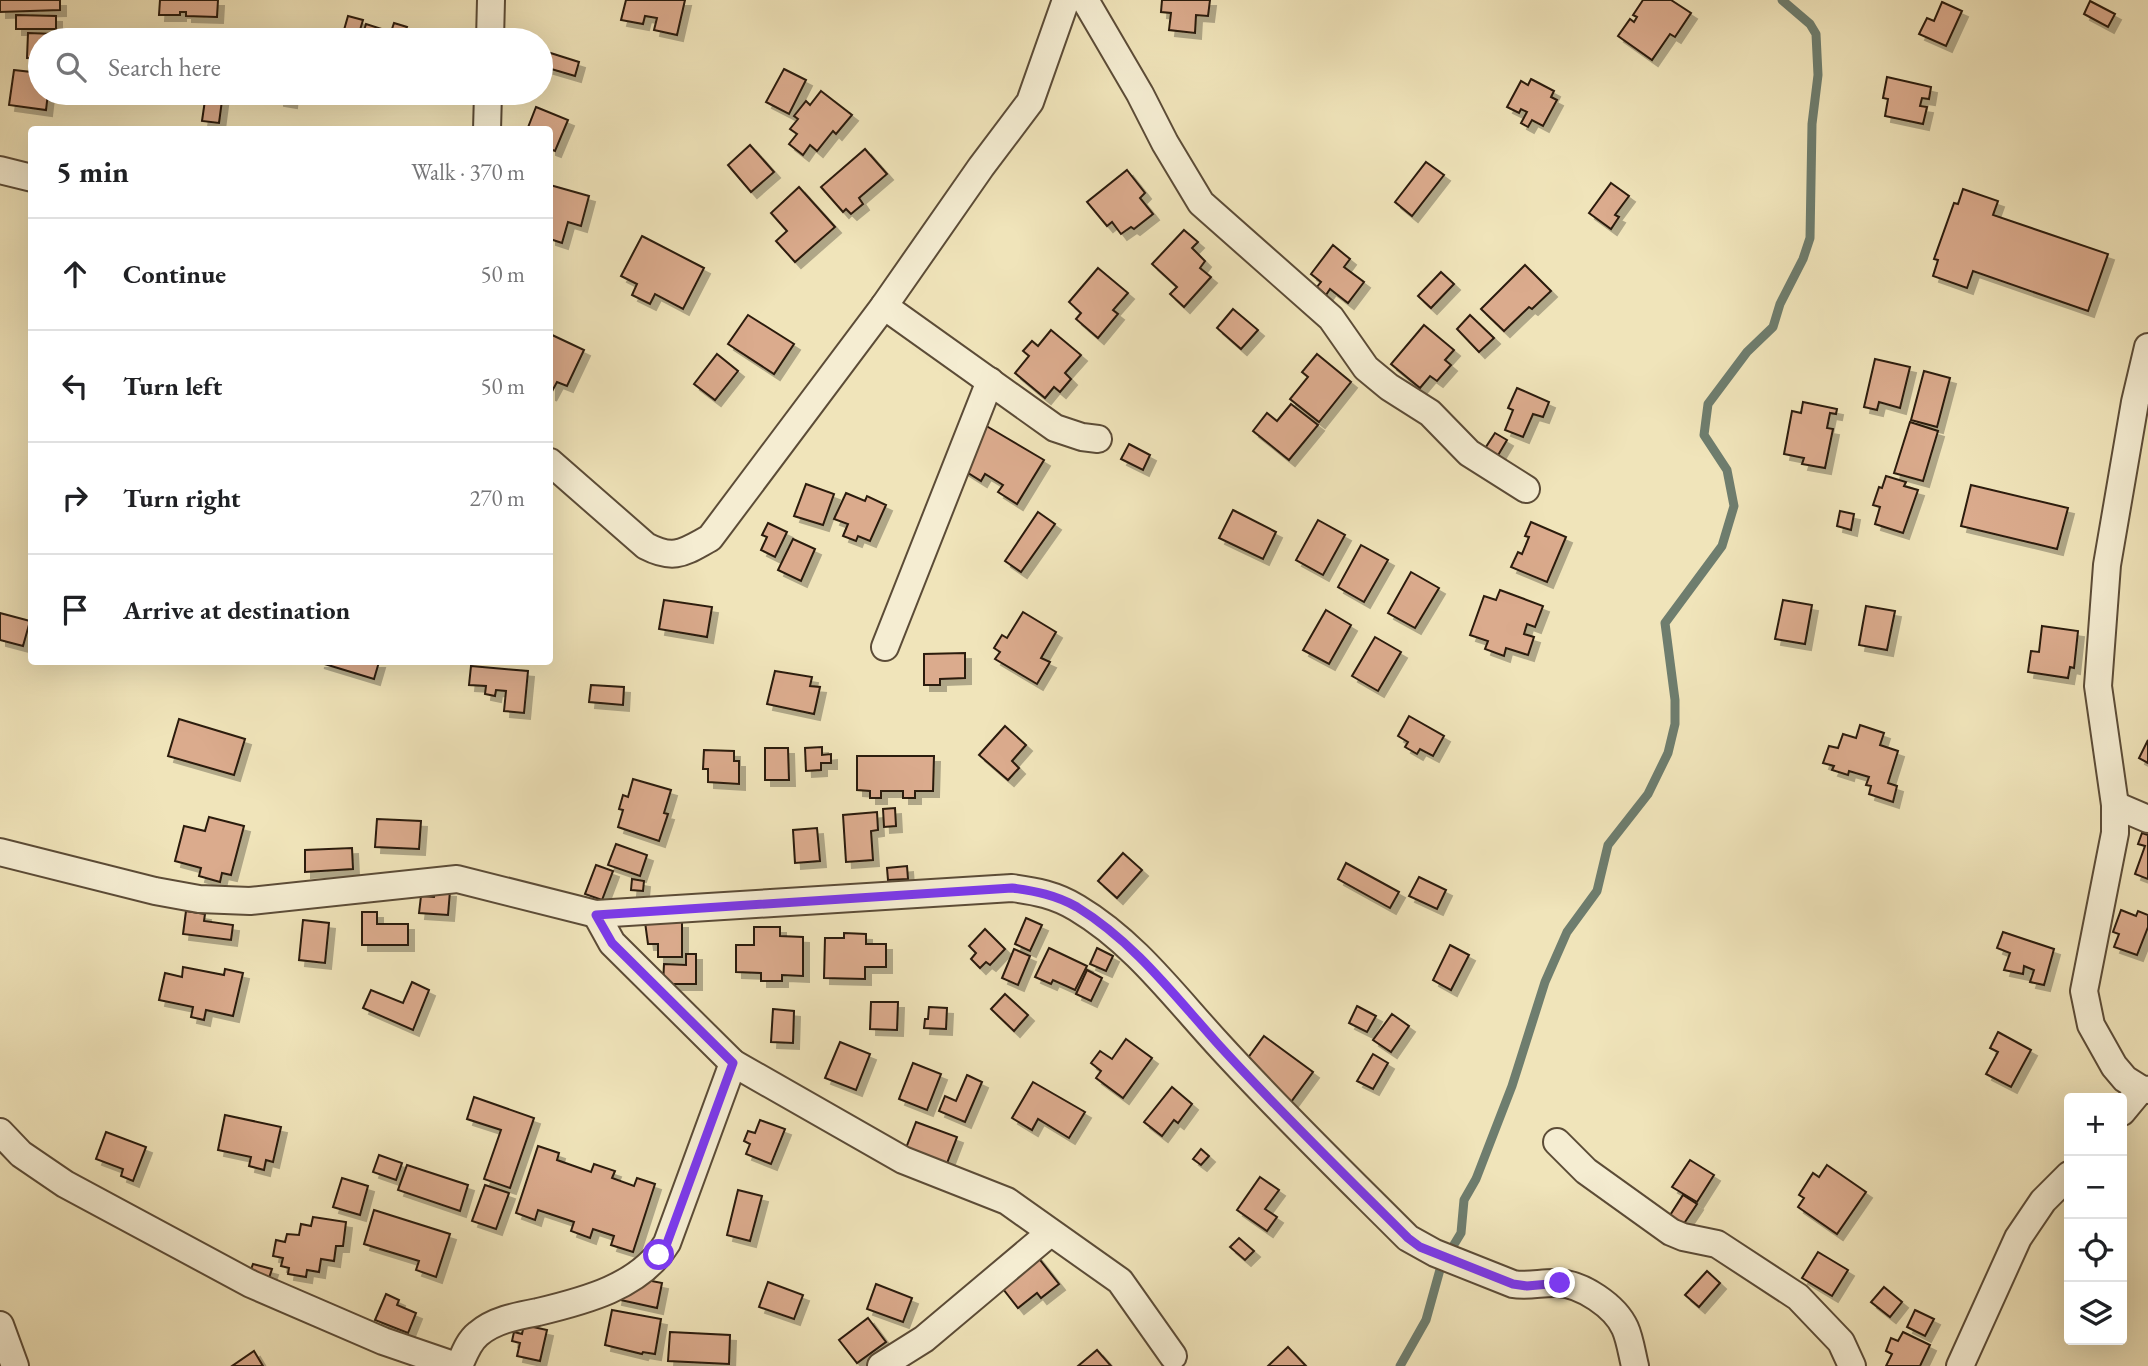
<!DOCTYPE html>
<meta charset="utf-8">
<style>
:root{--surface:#fff;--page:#f2f2f2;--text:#202124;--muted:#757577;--line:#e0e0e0}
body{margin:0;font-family:"EB Garamond",serif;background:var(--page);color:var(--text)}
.controls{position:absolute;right:21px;bottom:21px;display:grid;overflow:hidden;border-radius:7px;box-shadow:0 7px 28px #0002}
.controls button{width:63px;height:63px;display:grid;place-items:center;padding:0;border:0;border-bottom:2px solid var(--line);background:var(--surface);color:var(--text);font:35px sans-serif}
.stop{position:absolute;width:21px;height:21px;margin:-16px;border:5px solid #7c3aed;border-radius:50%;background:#fff}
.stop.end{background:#7c3aed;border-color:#fff;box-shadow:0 2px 7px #0008}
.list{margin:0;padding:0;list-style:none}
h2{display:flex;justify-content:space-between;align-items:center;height:91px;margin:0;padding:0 28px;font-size:30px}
h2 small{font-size:23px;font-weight:400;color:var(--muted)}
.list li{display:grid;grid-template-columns:46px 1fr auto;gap:21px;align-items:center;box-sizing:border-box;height:112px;padding:0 28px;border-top:2px solid var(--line)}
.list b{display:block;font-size:26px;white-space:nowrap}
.list em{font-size:23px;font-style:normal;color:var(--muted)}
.icon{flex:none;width:38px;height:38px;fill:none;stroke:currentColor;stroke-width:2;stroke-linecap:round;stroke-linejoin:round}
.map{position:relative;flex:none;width:2148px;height:1366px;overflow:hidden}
.search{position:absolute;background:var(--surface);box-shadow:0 7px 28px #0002;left:28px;top:28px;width:525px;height:77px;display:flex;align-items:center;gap:18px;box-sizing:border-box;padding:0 24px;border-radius:38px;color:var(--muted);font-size:26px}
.panel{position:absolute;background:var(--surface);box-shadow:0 7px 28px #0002;left:28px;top:126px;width:525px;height:539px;border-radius:7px}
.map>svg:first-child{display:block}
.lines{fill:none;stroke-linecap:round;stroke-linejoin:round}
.stream{stroke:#6e7d6e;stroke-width:9}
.building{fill:#dbab8d;stroke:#2b1a0b;stroke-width:2;filter:url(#shadow)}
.street-casing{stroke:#5c4c37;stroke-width:30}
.street{stroke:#f5edd2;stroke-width:26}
.route{stroke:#7c3aed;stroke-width:9}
</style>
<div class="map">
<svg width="2148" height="1366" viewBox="0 0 2148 1366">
<defs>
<filter id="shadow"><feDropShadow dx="6" dy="6" stdDeviation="0" flood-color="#0004"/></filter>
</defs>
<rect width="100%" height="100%" fill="#f0e4ba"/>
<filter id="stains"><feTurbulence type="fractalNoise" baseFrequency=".00286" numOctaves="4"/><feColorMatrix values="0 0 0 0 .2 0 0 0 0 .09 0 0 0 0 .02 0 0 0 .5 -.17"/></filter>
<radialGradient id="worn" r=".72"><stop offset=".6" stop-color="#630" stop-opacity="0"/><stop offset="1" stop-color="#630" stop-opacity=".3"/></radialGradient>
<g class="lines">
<!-- stream -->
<polyline class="stream" points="1400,1366 1426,1320 1441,1266 1461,1233 1464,1200 1476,1179 1512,1086 1545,982 1567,932 1597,891 1608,845 1648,794 1668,753 1675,724 1675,700 1665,623 1722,546 1734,506 1727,470 1704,435 1708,404 1747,352 1773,327 1780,304 1803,259 1810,238 1812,124 1818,75 1816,34 1810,24 1782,0"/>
</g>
<!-- building -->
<g class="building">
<polygon points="0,0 60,0 60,10 0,12"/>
<polygon points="160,0 218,0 217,17 186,16 186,12 180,12 180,15 159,15"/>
<polygon points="626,0 685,0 677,35 654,30 657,18 645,16 643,24 621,20"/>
<polygon points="1162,0 1210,0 1208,16 1196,15 1195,33 1169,30 1171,13 1161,12"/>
<polygon points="1643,0 1671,0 1691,13 1675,37 1670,34 1652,60 1618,36 1630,19 1634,22 1637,17 1633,15"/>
<polygon points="2090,1 2115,14 2108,27 2084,14"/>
<polygon points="1942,2 1962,11 1946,46 1919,34 1927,18 1934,21"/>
<polygon points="16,15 56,16 56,29 16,29"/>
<polygon points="348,16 363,20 357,40 342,37"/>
<polygon points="394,23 407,27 404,35 409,37 408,40 361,40 366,24 391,32"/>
<polygon points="28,33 55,34 55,40 40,40 40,59 27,58"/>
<polygon points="541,50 579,62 575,76 541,66"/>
<polygon points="784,69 806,80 789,114 766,102"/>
<polygon points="14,70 40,73 40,93 48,93 46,110 9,105"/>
<polygon points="1887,77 1931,87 1929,99 1922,98 1920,106 1927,107 1923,124 1885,116 1888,99 1883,98"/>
<polygon points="1531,79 1554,91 1551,97 1557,100 1543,126 1532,120 1528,127 1521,123 1527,112 1521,109 1519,113 1507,107 1521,81 1528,85"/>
<polygon points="821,91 852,115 836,134 833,131 817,151 810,145 803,155 789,144 797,134 790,129 798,119 794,116 806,101 810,105"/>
<polygon points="206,93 223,93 219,123 202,121"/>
<polygon points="278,93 292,93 291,102 278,100"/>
<polygon points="536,107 568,120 555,151 550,149 550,130 527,130"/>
<polygon points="750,145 774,172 751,192 728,165"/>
<polygon points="865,149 887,174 859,198 863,204 851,214 846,209 843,212 821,187"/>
<polygon points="1426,162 1444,175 1412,216 1395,202"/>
<polygon points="1127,170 1145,193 1140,198 1153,214 1134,229 1131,227 1121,234 1112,222 1107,226 1087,202"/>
<polygon points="1611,183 1629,196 1615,215 1619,217 1611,229 1589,213"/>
<polygon points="550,185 589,196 581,226 568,222 562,243 550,239"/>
<polygon points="799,187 835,227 795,262 776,241 787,231 771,213"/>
<polygon points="1963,189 1998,201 1993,215 2108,254 2088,311 1973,271 1967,288 1933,276 1938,260 1934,259 1954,203 1958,204"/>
<polygon points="1184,230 1198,242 1192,248 1205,261 1200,268 1211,277 1184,307 1170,294 1177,287 1152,264"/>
<polygon points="642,236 704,268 683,309 655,294 650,304 632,295 637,284 621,276"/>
<polygon points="1333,245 1350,259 1344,267 1364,282 1348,303 1330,289 1326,295 1317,287 1321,282 1311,274"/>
<polygon points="1525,265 1551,291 1532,309 1529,307 1504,331 1481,309"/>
<polygon points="1098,268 1128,293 1113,310 1118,314 1098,338 1076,319 1081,313 1069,302"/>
<polygon points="1441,272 1454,284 1431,308 1418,296"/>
<polygon points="1233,309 1258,330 1241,349 1217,328"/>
<polygon points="748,315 794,344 774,374 728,344"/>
<polygon points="1470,315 1494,338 1479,352 1457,329"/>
<polygon points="1424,325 1454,350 1445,360 1451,365 1437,381 1430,376 1420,388 1391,364"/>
<polygon points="1051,330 1081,355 1065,373 1071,379 1060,392 1054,387 1045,398 1015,373 1029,356 1023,351 1032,341 1038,346"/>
<polygon points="550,334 584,350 567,386 557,382 550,395"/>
<polygon points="717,354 738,371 715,400 694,384"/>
<polygon points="1317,354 1351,382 1319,422 1290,399 1308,377 1302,372"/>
<polygon points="1875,359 1910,367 1900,408 1879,402 1877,410 1864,407"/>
<polygon points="1924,371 1950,378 1937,427 1911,420"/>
<polygon points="1517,388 1549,402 1543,417 1533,414 1523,437 1505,430 1513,410 1508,408"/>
<polygon points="1803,402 1837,409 1836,414 1830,413 1827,428 1833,429 1825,468 1802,464 1804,458 1784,454 1792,411 1801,413"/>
<polygon points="1291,404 1318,425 1289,460 1253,431 1267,413 1277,421"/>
<polygon points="1910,422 1938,431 1923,481 1894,473"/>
<polygon points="983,424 1044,460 1017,504 998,492 1003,485 985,474 981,481 957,466"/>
<polygon points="1495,433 1507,440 1497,457 1484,450"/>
<polygon points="1129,444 1150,455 1143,470 1121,459"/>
<polygon points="1886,476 1906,482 1904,486 1918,490 1903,533 1875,524 1880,507 1873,505 1879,487 1882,488"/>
<polygon points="806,484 834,494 823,525 794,516"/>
<polygon points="1971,485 2068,508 2057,549 1961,526"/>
<polygon points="846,493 865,501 867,496 886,505 870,541 858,536 856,541 843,536 848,524 834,519"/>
<polygon points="1233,510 1276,532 1263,559 1219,538"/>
<polygon points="1840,511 1854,514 1851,530 1837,526"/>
<polygon points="1038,512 1055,524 1021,572 1005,561"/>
<polygon points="1318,520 1345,535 1323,575 1296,560"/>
<polygon points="1531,522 1566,537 1547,582 1511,567 1518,552 1522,554 1529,537 1525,536"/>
<polygon points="768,523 787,532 775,557 761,550 767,537 762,535"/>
<polygon points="793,539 815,549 801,581 778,570"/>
<polygon points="1361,545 1388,560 1364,602 1338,587"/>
<polygon points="1411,572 1439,588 1415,628 1388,613"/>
<polygon points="1500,590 1543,606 1535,627 1527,624 1524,634 1534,637 1528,655 1506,648 1504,656 1485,649 1488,641 1470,635 1484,596 1496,600"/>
<polygon points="664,600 712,607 707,637 659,629"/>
<polygon points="1783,600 1812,605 1805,644 1775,639"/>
<polygon points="1866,606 1895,611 1887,650 1859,645"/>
<polygon points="1326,610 1351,625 1329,664 1303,650"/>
<polygon points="1023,612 1056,632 1041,658 1050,662 1037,684 995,659 1000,652 994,648 1002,635 1007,638"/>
<polygon points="0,613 30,621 23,646 0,640"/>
<polygon points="2042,626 2078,631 2074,668 2070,667 2068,678 2028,672 2031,651 2039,652"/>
<polygon points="1375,637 1401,652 1378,691 1352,676"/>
<polygon points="965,653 965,678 940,679 940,685 924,685 924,654"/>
<polygon points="318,662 379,662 374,679"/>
<polygon points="471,666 528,671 524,713 504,711 506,691 496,690 495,696 485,694 486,686 469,685"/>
<polygon points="775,671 812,677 810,686 820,687 814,714 767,704"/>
<polygon points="591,685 624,687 623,705 589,702"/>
<polygon points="1409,716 1444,736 1433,756 1420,749 1417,754 1405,747 1408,742 1398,736"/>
<polygon points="179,719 245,739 234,775 168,756"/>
<polygon points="1860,725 1884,733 1880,745 1898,751 1888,783 1897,786 1893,802 1869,794 1871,786 1866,785 1869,777 1849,771 1848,775 1832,770 1834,766 1823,763 1829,746 1838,748 1843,734 1856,738"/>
<polygon points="1005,726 1026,745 1012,761 1019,768 1008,780 979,755"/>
<polygon points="2148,740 2148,763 2139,758"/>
<polygon points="822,747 822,755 831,754 831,763 821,763 821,770 806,771 805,748"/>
<polygon points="765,748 788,748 789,780 765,780"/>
<polygon points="704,750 734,751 734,761 739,761 739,784 708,782 708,769 703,769"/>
<polygon points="857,756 934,756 933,791 915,791 915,798 903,798 903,791 881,791 881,798 870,798 870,791 857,790"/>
<polygon points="633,779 671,790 664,813 668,814 659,841 618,827 623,810 619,809 623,795 628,797"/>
<polygon points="895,808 896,826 884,827 883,809"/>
<polygon points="877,812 878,830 871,831 873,860 846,862 843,815"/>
<polygon points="209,817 244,826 231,875 222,873 220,882 199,876 201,868 175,861 184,826 205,831"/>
<polygon points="377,819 421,821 419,849 375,847"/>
<polygon points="817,828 820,861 795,863 793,830"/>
<polygon points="2142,833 2148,835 2148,879 2135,874 2145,846 2138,844"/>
<polygon points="616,844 647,855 640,876 608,865"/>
<polygon points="352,848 353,869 305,872 305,850"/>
<polygon points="1123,853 1142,870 1117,898 1098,881"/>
<polygon points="1346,863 1399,892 1390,908 1338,879"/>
<polygon points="596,865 613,871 602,900 585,894"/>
<polygon points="907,866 908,879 888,880 887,868"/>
<polygon points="1419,877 1446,890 1437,909 1409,896"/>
<polygon points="632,879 644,881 643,891 631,890"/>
<polygon points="435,890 450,891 448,915 419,913 421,896 434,897"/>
<polygon points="2121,910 2136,916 2138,911 2148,915 2148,927 2137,955 2114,947 2119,934 2113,932"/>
<polygon points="186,911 205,914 204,921 233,925 231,940 183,934"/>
<polygon points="362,912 377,912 377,924 408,924 408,945 362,945"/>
<polygon points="1026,918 1042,925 1030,951 1015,944"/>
<polygon points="303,920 329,923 325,963 299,960"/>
<polygon points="645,922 682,922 682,957 658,957 658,944 648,944"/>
<polygon points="754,927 780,927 780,936 803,937 803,976 782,975 782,981 761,981 761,973 736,972 736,945 754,945"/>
<polygon points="985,929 1005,949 990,965 986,962 980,968 971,959 976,953 969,946"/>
<polygon points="2003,932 2054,949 2044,985 2030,982 2034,970 2024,966 2023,974 2004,970 2010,953 1997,948"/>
<polygon points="844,933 866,934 866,944 886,944 886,967 865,967 865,979 824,978 825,938 844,938"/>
<polygon points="1450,945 1469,955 1451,990 1433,980"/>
<polygon points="1049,948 1087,966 1075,990 1053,980 1051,984 1035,977"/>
<polygon points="1097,948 1113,956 1106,971 1090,964"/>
<polygon points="1014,949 1030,956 1018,985 1002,978"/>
<polygon points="686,954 696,954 696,984 663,984 664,964 686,965"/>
<polygon points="183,967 224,975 225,969 243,973 233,1016 206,1010 204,1020 191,1017 193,1007 159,1000 165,973 182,977"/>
<polygon points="1087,970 1102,978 1091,1001 1076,994"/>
<polygon points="412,982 429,990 413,1030 363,1008 371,990 403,1003"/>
<polygon points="1005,994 1028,1015 1014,1031 991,1009"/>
<polygon points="871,1002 898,1002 897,1030 870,1029"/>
<polygon points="1357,1006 1376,1016 1367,1032 1349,1023"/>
<polygon points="929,1007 947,1008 946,1029 924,1028 925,1019 928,1019"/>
<polygon points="773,1009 794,1011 793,1043 771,1042"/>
<polygon points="1392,1014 1409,1026 1391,1052 1373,1040"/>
<polygon points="1998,1032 2031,1050 2011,1087 1986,1074 1998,1052 1990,1048"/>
<polygon points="1264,1036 1313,1072 1291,1102 1242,1066"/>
<polygon points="1126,1039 1152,1058 1123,1098 1096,1078 1101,1071 1091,1063 1100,1051 1112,1059"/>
<polygon points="840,1042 870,1054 856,1090 825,1078"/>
<polygon points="1373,1054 1388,1063 1373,1089 1357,1081"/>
<polygon points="913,1063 941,1074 927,1110 899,1099"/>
<polygon points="967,1075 982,1082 965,1122 939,1111 945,1096 956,1101"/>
<polygon points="1033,1082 1085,1112 1069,1138 1038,1119 1032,1130 1012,1118"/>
<polygon points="1172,1087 1192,1104 1178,1123 1174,1120 1162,1136 1144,1122"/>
<polygon points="474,1097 534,1118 510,1188 484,1179 501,1130 467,1119"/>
<polygon points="225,1115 281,1127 273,1162 266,1160 264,1170 249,1166 251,1157 218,1150"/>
<polygon points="760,1120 785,1129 771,1164 746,1154 750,1144 744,1141 748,1131 755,1133"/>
<polygon points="916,1122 957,1137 944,1171 903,1156"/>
<polygon points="106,1132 146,1147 133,1181 121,1176 123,1169 96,1159"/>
<polygon points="538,1146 559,1153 557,1160 591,1172 594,1164 615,1171 612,1178 634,1186 637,1178 655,1184 633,1252 611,1245 614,1236 593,1229 590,1238 571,1231 574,1222 538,1210 535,1220 516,1213"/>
<polygon points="1201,1149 1209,1156 1201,1165 1193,1159"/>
<polygon points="379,1155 402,1163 396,1180 373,1172"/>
<polygon points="1690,1160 1714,1175 1697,1202 1672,1187"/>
<polygon points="407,1165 468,1185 460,1211 398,1190"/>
<polygon points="1827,1165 1866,1192 1837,1234 1798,1207 1804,1198 1799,1195 1813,1173 1819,1177"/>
<polygon points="1260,1177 1279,1190 1265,1209 1277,1217 1267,1231 1237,1210"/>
<polygon points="342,1178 368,1186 360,1215 333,1207"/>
<polygon points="485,1185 509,1193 496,1229 472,1221"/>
<polygon points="738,1190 762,1196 750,1241 727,1235"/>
<polygon points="1683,1195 1697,1204 1681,1228 1667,1220"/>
<polygon points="374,1210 450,1234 436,1277 416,1270 419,1261 364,1244"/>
<polygon points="313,1217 346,1222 343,1246 336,1246 334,1261 321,1259 319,1272 307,1270 306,1277 288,1274 289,1268 281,1266 283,1258 273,1256 276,1240 285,1242 287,1234 299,1235 301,1224 311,1226"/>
<polygon points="1239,1238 1254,1251 1245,1260 1230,1247"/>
<polygon points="1033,1251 1059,1284 1041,1298 1037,1293 1018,1308 996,1280"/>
<polygon points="1818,1252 1848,1270 1832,1296 1802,1278"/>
<polygon points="253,1264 272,1269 268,1281 249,1275"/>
<polygon points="1707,1271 1720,1283 1699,1307 1685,1295"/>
<polygon points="621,1275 662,1283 657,1308 616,1299"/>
<polygon points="768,1282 803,1295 794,1319 759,1307"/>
<polygon points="876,1284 912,1298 903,1322 867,1309"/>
<polygon points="1884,1287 1902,1302 1890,1317 1871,1302"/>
<polygon points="386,1294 399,1300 397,1305 416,1313 408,1333 375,1320"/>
<polygon points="612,1310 661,1319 655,1354 643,1352 642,1354 605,1345"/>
<polygon points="1915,1310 1934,1319 1925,1336 1907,1327"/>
<polygon points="868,1318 886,1342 857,1363 839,1340"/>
<polygon points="524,1325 547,1330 540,1361 517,1356 520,1343 512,1341 514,1332 522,1334"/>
<polygon points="670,1332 730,1335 729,1364 668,1361"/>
<polygon points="1903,1332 1930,1345 1920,1366 1886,1366 1892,1354 1886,1351 1891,1338 1898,1341"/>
<polygon points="1288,1347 1306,1366 1268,1366"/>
<polygon points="1097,1350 1111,1366 1078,1366"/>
<polygon points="254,1351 263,1366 232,1366"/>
</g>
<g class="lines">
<!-- street casing -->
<g class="street-casing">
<g id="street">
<polyline points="1085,0 1140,94 1165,143 1201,203 1331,318 1366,368 1389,387 1430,413 1469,453 1526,489"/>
<polyline points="490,40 491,0"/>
<polyline points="487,130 488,93"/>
<polyline points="0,170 32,178"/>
<polyline points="884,306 1055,428 1082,437 1098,439"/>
<polyline points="2148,347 2135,402 2107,565 2098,686 2115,805 2115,833 2084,991 2091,1025 2114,1066 2125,1079 2141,1089 2148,1090"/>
<path d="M 550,462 L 646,546 C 675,561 684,552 710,538 L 884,306 L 981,167 L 1030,102 L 1066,0"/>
<polyline points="885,647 990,381"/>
<polyline points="2115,805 2148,819"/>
<path d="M 0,852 L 155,891 L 199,899 L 250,901 L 457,879 L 596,914 L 1012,888 C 1035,891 1056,895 1077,908 C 1134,942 1173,995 1218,1044 C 1279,1111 1344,1174 1408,1238 L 1435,1253 L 1513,1284 C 1528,1287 1543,1282 1558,1283 C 1582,1284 1615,1306 1625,1328 C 1630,1339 1632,1354 1635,1366"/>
<polyline points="596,914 612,943 733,1063 903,1160 1007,1201 1120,1281 1173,1356"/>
<polyline points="2122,1112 2141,1089"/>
<polyline points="0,1132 21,1154 65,1184 251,1284 383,1341 456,1366"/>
<polyline points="1557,1142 1586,1171 1671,1232 1683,1237 1717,1244 1798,1297 1841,1342 1852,1366"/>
<polyline points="0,1325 15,1366"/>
<path d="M 459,1366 C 464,1355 468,1342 478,1334 C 494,1320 517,1316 538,1312 C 584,1301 640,1287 667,1243 L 733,1063"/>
<polyline points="881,1366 924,1339 1050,1233"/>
<polyline points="1960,1366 2018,1238 2043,1201 2069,1175"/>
</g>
</g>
<!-- street -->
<use href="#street" class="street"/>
</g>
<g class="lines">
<!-- route -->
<path class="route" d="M 659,1255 L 667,1243 L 733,1063 L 612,943 L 596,915 L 1012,888 C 1035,891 1056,895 1077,907 C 1134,942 1174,995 1218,1044 C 1279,1111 1344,1174 1408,1238 L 1420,1247 L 1513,1284 L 1527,1286 L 1560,1283"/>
</g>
<rect width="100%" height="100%" filter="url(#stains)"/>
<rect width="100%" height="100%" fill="url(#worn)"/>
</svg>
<div class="controls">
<button>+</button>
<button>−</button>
<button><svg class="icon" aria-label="locate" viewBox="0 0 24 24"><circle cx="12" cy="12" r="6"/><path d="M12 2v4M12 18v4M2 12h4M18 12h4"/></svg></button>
<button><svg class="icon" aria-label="layers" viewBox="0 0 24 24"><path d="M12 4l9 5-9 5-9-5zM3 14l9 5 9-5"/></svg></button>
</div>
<div class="stop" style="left:659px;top:1255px"></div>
<div class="stop end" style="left:1560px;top:1283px"></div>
<div class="search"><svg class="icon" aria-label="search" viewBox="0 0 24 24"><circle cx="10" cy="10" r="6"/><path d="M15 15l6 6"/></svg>Search here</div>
<section class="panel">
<h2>5 min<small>Walk · 370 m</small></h2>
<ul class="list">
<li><svg class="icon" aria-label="ahead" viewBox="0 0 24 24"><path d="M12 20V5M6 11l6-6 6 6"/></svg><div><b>Continue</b></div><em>50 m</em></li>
<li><svg class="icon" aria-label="left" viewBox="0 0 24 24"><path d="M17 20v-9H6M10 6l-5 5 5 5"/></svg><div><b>Turn left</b></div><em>50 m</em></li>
<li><svg class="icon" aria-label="right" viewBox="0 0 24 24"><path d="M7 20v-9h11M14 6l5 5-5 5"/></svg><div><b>Turn right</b></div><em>270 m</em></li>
<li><svg class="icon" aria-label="arrive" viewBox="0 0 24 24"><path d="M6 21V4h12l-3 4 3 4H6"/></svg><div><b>Arrive at destination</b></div></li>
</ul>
</section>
</div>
